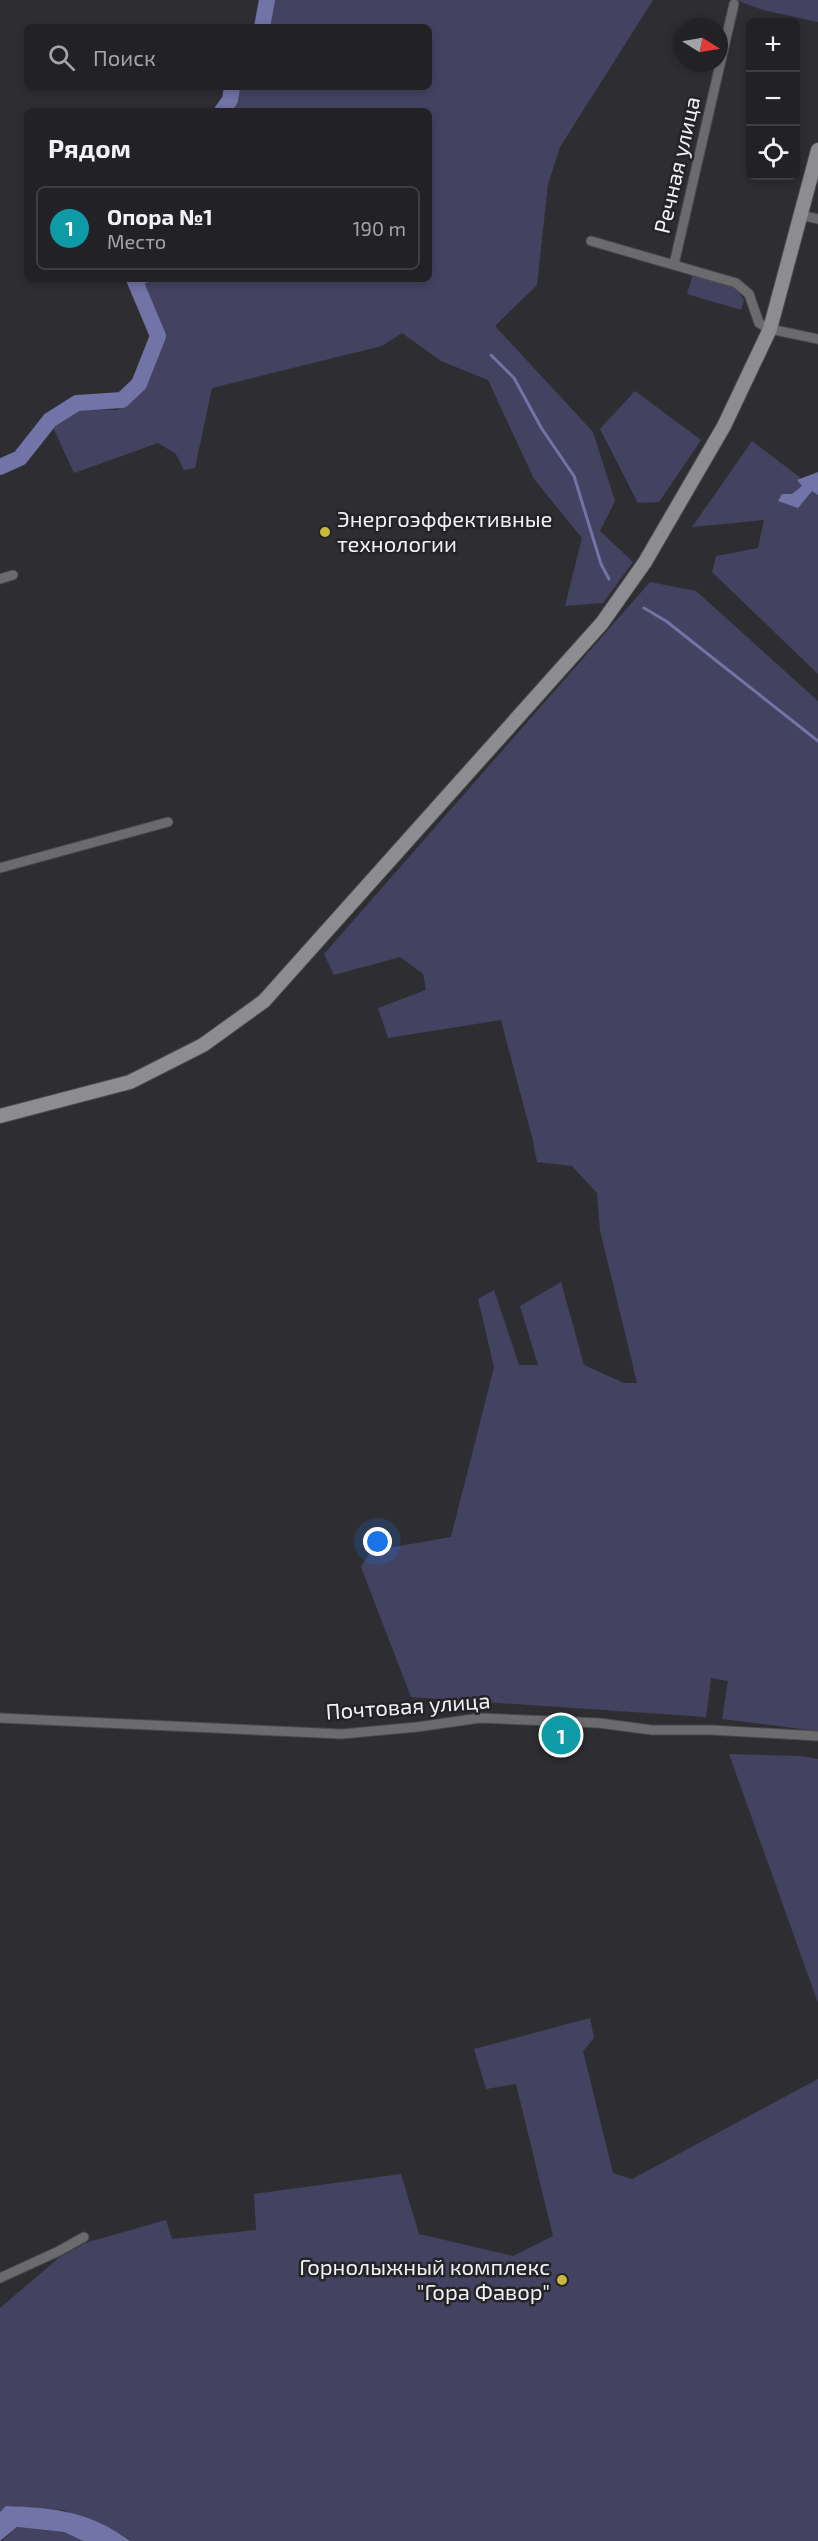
<!DOCTYPE html>
<html lang="ru">
<meta charset="utf-8">
<style>
:root{--surface:#222226;--page:#2a2a2e;--text:#f1f3f6;--muted:#a2a4a7;--line:#3f3f43;--accent:#c8bb3b}
body{margin:0;font-family:"Exo 2",sans-serif;background:var(--page);color:var(--text)}
.controls{position:absolute;right:18px;top:18px;display:grid;overflow:hidden;border-radius:9px;box-shadow:0 3px 9px #0003}
.controls button{width:54px;height:54px;display:grid;place-items:center;padding:0;border:0;border-bottom:2px solid var(--line);background:var(--surface);color:var(--text);font:30px sans-serif}
.compass{position:absolute;left:674px;top:18px;width:54px;height:54px;border-radius:50%;background:var(--surface);box-shadow:0 3px 9px #0003;rotate:101deg}
.you{position:absolute;left:378px;top:1542px;width:21px;height:21px;margin:-15px;border:4px solid #fff;border-radius:50%;background:#1a73e8;box-shadow:0 0 0 9px #1a73e833}
.badge{display:grid;place-items:center;width:39px;height:39px;border-radius:50%;background:var(--accent);color:#fff;font-size:20px;font-weight:700}
.pin{position:absolute;translate:-50% -50%;border:3px solid #fff;box-shadow:0 2px 6px #0006}
.list{margin:0;padding:0;list-style:none}
h2{display:flex;justify-content:space-between;align-items:center;height:78px;margin:0;padding:0 24px;font-size:26px}
h2 small{font-size:20px;font-weight:400;color:var(--muted)}
.list li{display:grid;grid-template-columns:39px 1fr auto;gap:18px;align-items:center;box-sizing:border-box;height:84px;margin:0 12px 12px;padding:0 12px;border:2px solid var(--line);border-radius:9px}
.list b{display:block;font-size:22px;white-space:nowrap}
.list p{margin:0;font-size:20px;white-space:nowrap;color:var(--muted)}
.list em{font-size:20px;font-style:normal;color:var(--muted)}
.icon{flex:none;width:33px;height:33px;fill:none;stroke:currentColor;stroke-width:2;stroke-linecap:round;stroke-linejoin:round}
.map{position:relative;flex:none;width:818px;height:2541px;overflow:hidden}
.search{position:absolute;background:var(--surface);box-shadow:0 3px 9px #0003;left:24px;top:24px;width:408px;height:66px;display:flex;align-items:center;gap:15px;box-sizing:border-box;padding:0 21px;border-radius:9px;color:var(--muted);font-size:22px}
.panel{position:absolute;background:var(--surface);box-shadow:0 3px 9px #0003;left:24px;top:108px;width:408px;height:174px;border-radius:9px}
.map>svg:first-child{display:block}
.green{fill:#434361}
.water{fill:#7273a6}
.lines{fill:none;stroke-linecap:round;stroke-linejoin:round}
.stream{stroke:#7273a6;stroke-width:3}
.river{stroke:#7273a6;stroke-width:16}
.minor-casing{stroke:#49494d;stroke-width:11}
.secondary-casing{stroke:#49494d;stroke-width:16}
.minor{stroke:#6b6b6d;stroke-width:9}
.secondary{stroke:#8d8d91;stroke-width:14}
.poi-dot{fill:#c8bb3b;stroke:#242428;stroke-width:2}
.labels{text-anchor:middle;stroke-width:5;stroke-linejoin:round;paint-order:stroke}
.street-label{font-size:22px;fill:#f2f2f5;stroke:#242428}
.poi-label{font-size:22px;fill:#f2f2f5;stroke:#242428;text-anchor:start}
</style>
<div class="map">
<svg width="818" height="2541" viewBox="0 0 818 2541">
<rect width="100%" height="100%" fill="#2e2e32"/>
<!-- green -->
<g class="green">
<polygon points="273,0 653,0 560,147 548,184 537,285 495,326 593,432 615,501 600,531 633,562 603,603 565,606 582,538 534,479 488,380 441,361 402,333 382,346 212,388 195,468 184,470 176,454 158,443 74,473 52,425 77,409 117,410 124,406 143,387 163,339 142,279 429,279 429,111 228,111 238,87 429,87 429,27 270,27"/>
<polygon points="736,0 818,0 818,22 763,10"/>
<polygon points="693,274 734,286 744,300 741,310 687,294"/>
<polygon points="635,391 701,440 659,502 638,503 600,429"/>
<polygon points="752,441 818,491 818,674 712,572 716,556 758,548 764,520 692,527"/>
<polygon points="650,582 696,591 818,701 818,1731 722,1719 728,1681 711,1678 706,1717 411,1697 361,1567 371,1551 451,1537 494,1367 478,1299 494,1290 519,1365 538,1365 520,1306 561,1282 584,1365 624,1383 637,1383 600,1230 597,1193 572,1166 537,1162 533,1141 501,1020 388,1038 378,1008 426,990 423,974 400,957 334,975 324,954"/>
<polygon points="729,1754 800,1756 818,1759 818,2003"/>
<polygon points="590,2018 594,2038 583,2051 613,2173 632,2179 818,2079 818,2541 130,2541 120,2534 63,2510 7,2506 0,2512 0,2308 60,2257 85,2243 166,2220 172,2239 256,2230 254,2194 401,2174 419,2234 513,2256 553,2236 516,2084 486,2089 474,2049"/>
<polygon points="17,2527 64,2532 83,2541 2,2541"/>
</g>
<!-- water -->
<g class="water">
<polygon points="818,472 818,495 812,491 798,508 778,501 782,494 792,494 802,486 797,480"/>
<path d="M 6,2506 C 56,2508 89,2511 130,2541 L 83,2541 L 64,2532 L 17,2527 L 0,2541 L 0,2512 Z"/>
</g>
<g class="lines">
<!-- stream -->
<g class="stream">
<polyline points="137,285 151,279"/>
<polyline points="491,355 514,378 542,429 574,476 601,564 609,579"/>
<polyline points="644,608 666,621 818,741"/>
</g>
<!-- river -->
<g class="river">
<polyline points="262,27 267,0"/>
<polyline points="222,111 230,100 232,87"/>
<polyline points="0,467 20,458 50,420 77,403 122,400 139,384 158,336 134,279"/>
</g>
<!-- minor casing -->
<g class="minor-casing">
<g id="minor">
<polyline points="800,215 818,219"/>
<polyline points="591,241 736,283 749,294 759,323 770,329 818,339"/>
<polyline points="674,264 734,4"/>
<polyline points="0,579 13,575"/>
<polyline points="0,868 168,822"/>
<polyline points="0,1718 342,1734 417,1727 480,1718 599,1723 652,1730 711,1730 818,1736"/>
<polyline points="0,2278 59,2251 84,2237"/>
</g>
</g>
<!-- secondary casing -->
<g class="secondary-casing">
<polyline id="secondary" points="0,1116 130,1082 203,1045 264,1001 602,623 645,562 724,426 770,329 818,150"/>
</g>
<!-- minor -->
<use href="#minor" class="minor"/>
<!-- secondary -->
<use href="#secondary" class="secondary"/>
</g>
<!-- markers -->
<g class="poi-dot">
<circle cx="325" cy="532" r="6"/>
<circle cx="562" cy="2280" r="6"/>
</g>
<g class="labels">
<!-- street labels -->
<g class="street-label">
<text transform="translate(677 165) rotate(-77)" y="8">Речная улица</text>
<text transform="translate(408 1706) rotate(-4)" y="8">Почтовая улица</text>
</g>
<!-- poi labels -->
<g class="poi-label">
<text x="337" y="527">Энергоэффективные<tspan x="337" dy="25">технологии</tspan></text>
<text x="550" y="2275" text-anchor="end">Горнолыжный комплекс<tspan x="550" dy="25">"Гора Фавор"</tspan></text>
</g>
</g>
</svg>
<div class="controls">
<button>+</button>
<button>−</button>
<button><svg class="icon" aria-label="locate" viewBox="0 0 24 24"><circle cx="12" cy="12" r="6"/><path d="M12 2v4M12 18v4M2 12h4M18 12h4"/></svg></button>
</div>
<svg class="compass" viewBox="-18 -18 36 36"><path d="M0-13l5 13h-10z" fill="#e53935"/><path d="M0 13l5-13h-10z" fill="#a2a4a7"/></svg>
<div class="you"></div>
<div class="pin badge" style="left:561px;top:1735px;background:#0f9aa8">1</div>
<div class="search"><svg class="icon" aria-label="search" viewBox="0 0 24 24"><circle cx="10" cy="10" r="6"/><path d="M15 15l6 6"/></svg>Поиск</div>
<section class="panel">
<h2>Рядом<small></small></h2>
<ul class="list">
<li><span class="badge" style="background:#0f9aa8">1</span><div><b>Опора №1</b><p>Место</p></div><em>190 m</em></li>
</ul>
</section>
</div>
